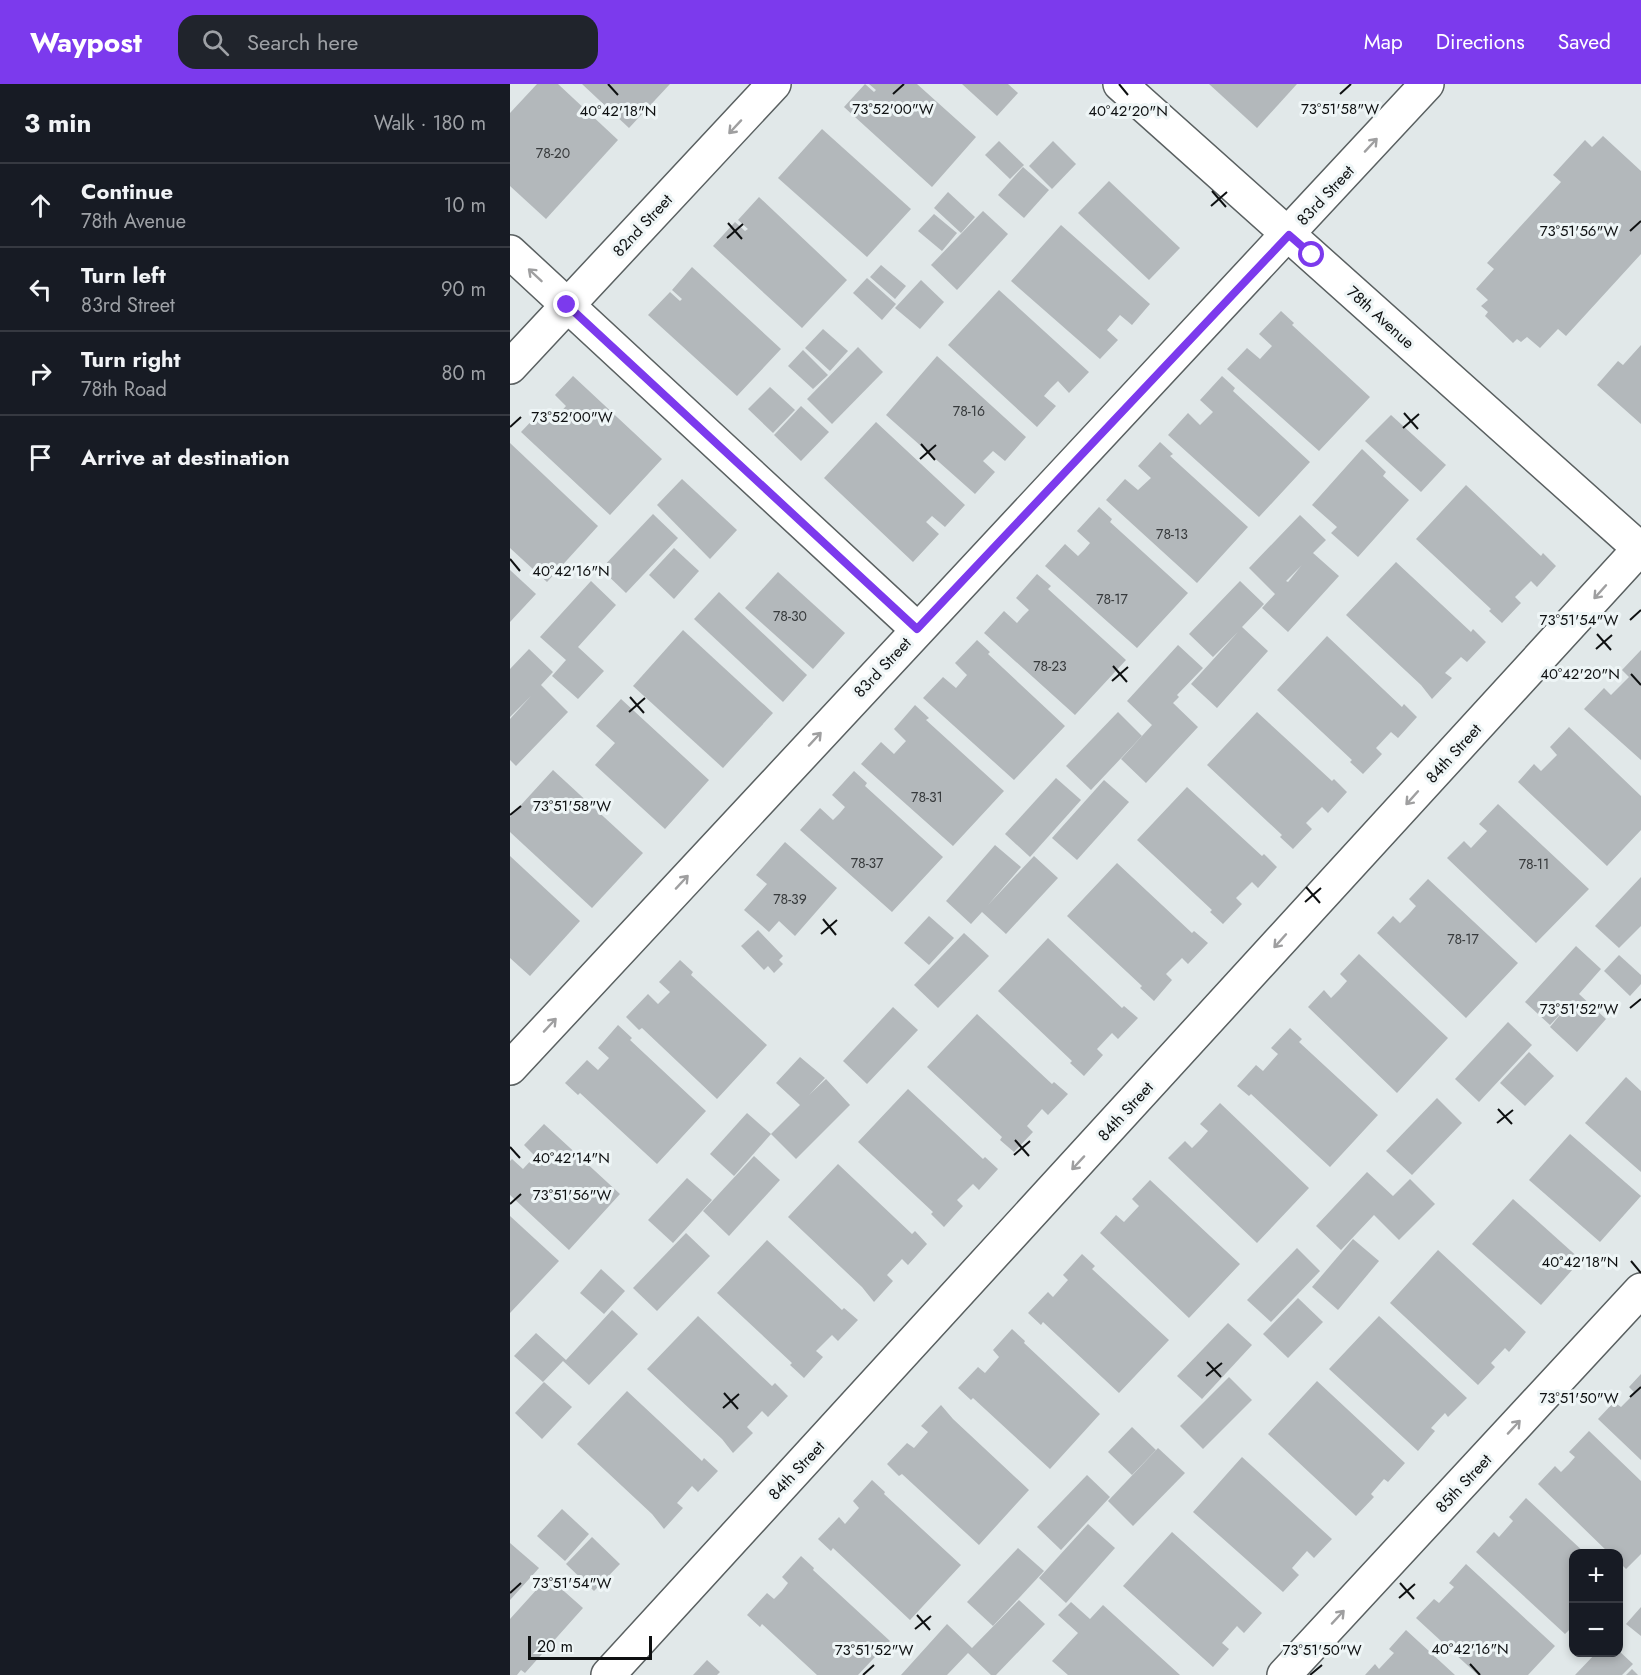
<!DOCTYPE html>
<meta charset="utf-8">
<style>
:root{--surface:#171b24;--page:#20242c;--text:#f1f3f6;--muted:#9ea1a6;--line:#363941;--accent:#7c3aed}
body{margin:0;font-family:Jost,sans-serif;background:var(--page);color:var(--text)}
.controls{position:absolute;right:18px;bottom:18px;display:grid;overflow:hidden;border-radius:12px;box-shadow:0 3px 9px #0003}
.controls button{width:54px;height:54px;display:grid;place-items:center;padding:0;border:0;border-bottom:2px solid var(--line);background:var(--surface);color:var(--text);font:30px sans-serif}
.scale{position:absolute;left:18px;bottom:15px;width:124px;box-sizing:border-box;padding-left:6px;border:3px solid #0e1011;border-top:0;font-size:16px;line-height:21px;white-space:nowrap;color:#0e1011;-webkit-text-stroke:4px #eef5f6;paint-order:stroke}
.stop{position:absolute;width:18px;height:18px;margin:-14px;border:4px solid #7c3aed;border-radius:50%;background:#fff}
.stop.end{background:#7c3aed;border-color:#fff;box-shadow:0 2px 6px #0008}
.list{margin:0;padding:0;list-style:none}
h2{display:flex;justify-content:space-between;align-items:center;height:78px;margin:0;padding:0 24px;font-size:26px}
h2 small{font-size:20px;font-weight:400;color:var(--muted)}
.list li{display:grid;grid-template-columns:39px 1fr auto;gap:18px;align-items:center;box-sizing:border-box;height:84px;padding:0 24px;border-top:2px solid var(--line)}
.list b{display:block;font-size:22px;white-space:nowrap}
.list p{margin:0;font-size:20px;white-space:nowrap;color:var(--muted)}
.list em{font-size:20px;font-style:normal;color:var(--muted)}
.icon{flex:none;width:33px;height:33px;fill:none;stroke:currentColor;stroke-width:2;stroke-linecap:round;stroke-linejoin:round}
.map{position:relative;flex:none;width:1131px;height:1591px;overflow:hidden}
header{display:flex;align-items:center;gap:36px;box-sizing:border-box;height:84px;padding:0 30px;background:var(--accent);color:#fff}
header strong{font-size:28px}
nav{display:flex;gap:33px;margin-inline-start:auto;font-size:21px}
.search{width:420px;height:54px;background:var(--page);display:flex;align-items:center;gap:15px;box-sizing:border-box;padding:0 21px;border-radius:18px;color:var(--muted);font-size:22px}
main{display:flex}
aside{flex:1;background:var(--surface)}
.map>svg:first-child{display:block}
.building{fill:#b3b8bb;fill-rule:evenodd}
.lines{fill:none;stroke-linecap:round;stroke-linejoin:round}
.minor-casing{stroke:#5a6061;stroke-width:36}
.minor{stroke:#fff;stroke-width:33}
.oneway{stroke:#9f9fa0}
.route{stroke:#7c3aed;stroke-width:8}
.ticks{fill:none;stroke:#0e1011;stroke-width:2}
.labels{text-anchor:middle;stroke-width:6;stroke-linejoin:round;paint-order:stroke}
.number-label{font-size:14px;fill:#373a3c}
.street-label{font-size:16px;fill:#0e1011;stroke:#eef5f6}
.ticks-label{font-size:15px;text-anchor:middle;fill:#0e1011;stroke:#eef5f6;stroke-width:6;stroke-linejoin:round;paint-order:stroke}
</style>
<header>
<strong>Waypost</strong>
<div class="search"><svg class="icon" aria-label="search" viewBox="0 0 24 24"><circle cx="10" cy="10" r="6"/><path d="M15 15l6 6"/></svg>Search here</div>
<nav><a>Map</a><a>Directions</a><a>Saved</a></nav>
</header>
<main>
<aside>
<h2>3 min<small>Walk · 180 m</small></h2>
<ul class="list">
<li><svg class="icon" aria-label="ahead" viewBox="0 0 24 24"><path d="M12 20V5M6 11l6-6 6 6"/></svg><div><b>Continue</b><p>78th Avenue</p></div><em>10 m</em></li>
<li><svg class="icon" aria-label="left" viewBox="0 0 24 24"><path d="M17 20v-9H6M10 6l-5 5 5 5"/></svg><div><b>Turn left</b><p>83rd Street</p></div><em>90 m</em></li>
<li><svg class="icon" aria-label="right" viewBox="0 0 24 24"><path d="M7 20v-9h11M14 6l5 5-5 5"/></svg><div><b>Turn right</b><p>78th Road</p></div><em>80 m</em></li>
<li><svg class="icon" aria-label="arrive" viewBox="0 0 24 24"><path d="M6 21V4h12l-3 4 3 4H6"/></svg><div><b>Arrive at destination</b></div></li>
</ul>
</aside>
<div class="map">
<svg width="1131" height="1591" viewBox="0 0 1131 1591">
<rect width="100%" height="100%" fill="#e1e8e9"/>
<!-- building -->
<g class="building">
<polygon points="27,0 48,0 108,56 36,135 0,102 0,29"/>
<polygon points="72,0 160,0 119,44"/>
<polygon points="355,0 364,8 366,6 359,0 407,0 466,53 422,103 334,23"/>
<polygon points="452,0 498,0 508,9 487,32"/>
<polygon points="699,0 787,0 747,44"/>
<polygon points="312,45 401,125 357,173 268,94"/>
<polygon points="1093,52 1131,87 1131,170 1056,252 1048,245 1030,264 1017,253 1011,258 1007,255 1003,259 975,232 978,228 971,222 978,216 966,205 984,185 977,179 1051,98 1043,91 1075,56 1082,63"/>
<polygon points="489,57 514,81 500,95 475,71"/>
<polygon points="543,57 566,80 542,105 519,82"/>
<polygon points="513,83 539,106 514,134 488,111"/>
<polygon points="599,97 670,164 639,196 568,129"/>
<polygon points="438,108 465,133 451,149 424,124"/>
<polygon points="249,113 337,196 292,244 203,162 225,138 235,147 238,145 228,136"/>
<polygon points="473,127 498,150 447,206 421,181"/>
<polygon points="424,130 447,149 432,167 408,147"/>
<polygon points="551,141 640,220 622,241 610,231 597,246 608,256 590,275 501,197"/>
<polygon points="371,181 396,202 385,215 360,193"/>
<polygon points="182,183 271,265 227,312 138,231 160,208 170,217 172,215 162,206"/>
<polygon points="357,194 386,220 372,236 343,209"/>
<polygon points="411,196 434,218 410,245 385,224"/>
<polygon points="489,206 579,288 559,309 548,297 540,305 534,312 546,322 527,343 438,261"/>
<polygon points="771,227 784,239 782,241 860,313 809,367 717,285 737,264 750,275 762,262 749,250"/>
<polygon points="313,245 338,267 320,287 295,264"/>
<polygon points="1131,261 1131,340 1087,301 1108,277 1113,281"/>
<polygon points="348,263 373,288 322,340 297,315"/>
<polygon points="293,266 318,291 303,305 278,282"/>
<polygon points="427,272 516,353 495,377 483,367 473,377 485,388 465,410 376,331"/>
<polygon points="63,292 152,375 100,431 11,348 30,328 41,339 48,331 56,322 45,311"/>
<polygon points="712,292 725,304 723,307 800,378 749,433 658,351 678,329 690,341 703,328 690,316"/>
<polygon points="260,303 285,326 263,349 238,325"/>
<polygon points="291,322 319,348 291,377 264,351"/>
<polygon points="881,331 936,381 911,408 855,357"/>
<polygon points="366,338 455,421 435,443 422,432 416,438 429,450 403,478 314,394"/>
<polygon points="650,358 663,370 660,372 738,443 687,499 596,416 615,395 628,406 641,394 628,382"/>
<polygon points="0,359 88,442 37,498 0,464"/>
<polygon points="852,365 876,388 873,392 899,416 848,473 821,449 827,443 802,421"/>
<polygon points="172,395 227,446 200,475 147,421"/>
<polygon points="956,401 1031,472 1033,469 1046,482 1027,503 1021,497 1005,513 1011,519 992,539 979,527 981,525 906,455"/>
<polygon points="589,423 602,435 600,438 678,509 627,564 535,482 555,460 568,472 575,465 580,459 567,447"/>
<polygon points="143,430 168,454 116,509 91,485"/>
<path d="M 790,431 L 816,456 L 803,469 L 829,492 L 778,548 L 752,524 L 765,510 L 739,484 ZM 800,471 L 778,498 L 776,497 L 791,482 Z"/>
<polygon points="164,464 189,487 164,515 139,491"/>
<polygon points="886,478 961,548 963,545 976,558 957,578 951,573 935,589 942,594 922,615 911,601 836,531"/>
<polygon points="0,486 26,510 0,538"/>
<polygon points="268,488 335,549 303,585 235,524"/>
<polygon points="527,490 541,502 538,505 616,576 565,631 474,549 494,527 507,539 513,532 519,526 506,514"/>
<polygon points="81,497 106,521 68,563 94,587 68,615 42,592 56,576 30,553"/>
<polygon points="730,497 754,520 732,543 758,567 707,624 681,600 728,548 703,573 679,550"/>
<polygon points="209,508 297,591 273,618 184,535"/>
<polygon points="173,546 263,629 213,684 123,602"/>
<polygon points="817,552 892,623 894,620 907,633 888,654 881,648 866,664 872,670 853,690 840,678 842,676 767,606"/>
<polygon points="467,556 480,568 478,570 555,642 504,696 413,614 433,593 446,604 457,591 445,579"/>
<polygon points="668,561 693,584 667,611 669,613 663,619 688,643 636,699 611,675 642,641 617,617"/>
<polygon points="19,565 43,588 31,601 58,628 6,682 0,676 0,635 21,612 0,633 0,585"/>
<polygon points="1131,566 1131,676 1074,625 1094,604 1101,611 1119,593 1112,586"/>
<polygon points="111,615 199,696 155,745 85,681 105,659 86,642"/>
<polygon points="405,621 419,634 416,636 494,707 443,762 351,680 371,658 384,670 396,657 384,645"/>
<polygon points="608,628 632,652 581,706 556,682"/>
<polygon points="747,628 822,697 824,695 837,708 818,729 812,723 796,739 802,745 783,765 770,753 772,751 697,681"/>
<polygon points="1059,643 1131,712 1131,746 1097,782 1008,698 1024,680 1031,687 1047,671 1040,663"/>
<polygon points="43,686 133,769 82,824 0,748 0,733"/>
<polygon points="344,687 357,699 355,702 433,773 382,828 290,746 310,724 323,736 330,729 335,723 322,711"/>
<polygon points="546,694 571,716 520,773 495,750"/>
<polygon points="594,696 619,718 567,776 542,754"/>
<polygon points="677,703 752,772 754,770 767,783 748,804 742,798 726,814 732,820 713,840 700,828 702,826 627,756"/>
<polygon points="988,720 1079,805 1026,859 937,774 954,757 961,764 977,747 969,740"/>
<polygon points="275,758 327,804 285,852 269,837 259,848 234,826 257,800 246,791"/>
<polygon points="485,761 511,783 478,821 524,772 548,794 496,850 472,828 461,840 436,817"/>
<polygon points="0,772 70,837 20,892 0,874"/>
<polygon points="607,779 682,849 684,847 698,859 678,880 672,874 656,890 662,896 644,917 630,904 632,902 557,832"/>
<polygon points="1131,793 1131,842 1109,864 1085,842"/>
<polygon points="918,795 1008,879 956,934 867,849 883,832 890,839 899,830 906,822 899,815"/>
<polygon points="419,832 444,854 419,881 394,859"/>
<polygon points="248,846 273,872 269,876 273,880 264,889 258,882 254,886 231,862"/>
<polygon points="454,849 479,872 428,924 404,901"/>
<polygon points="538,854 612,924 614,922 628,934 608,955 602,949 587,965 593,971 574,992 560,979 562,977 488,907"/>
<polygon points="1066,862 1091,885 1069,910 1096,935 1067,968 1040,943 1054,926 1040,941 1015,918"/>
<polygon points="849,870 938,954 887,1009 798,923 814,906 821,914 830,905 837,897 830,890"/>
<polygon points="1109,871 1131,891 1131,900 1120,912 1094,887"/>
<polygon points="170,876 183,888 181,891 257,961 207,1015 132,944 129,946 116,933 138,910 148,920 160,908 149,898"/>
<polygon points="383,923 408,946 357,1000 333,977"/>
<polygon points="467,930 542,1000 544,998 558,1010 538,1031 532,1025 517,1042 523,1048 504,1068 490,1056 492,1053 417,983"/>
<polygon points="998,938 1022,961 969,1018 945,995"/>
<polygon points="108,941 122,954 120,956 196,1027 147,1080 70,1009 68,1011 55,999 77,976 88,986 99,974 88,964"/>
<polygon points="780,944 792,955 789,958 868,1031 820,1083 741,1010 739,1012 727,1002 746,981 753,987 768,970 761,964"/>
<polygon points="1019,968 1044,992 1015,1022 990,999"/>
<polygon points="290,973 315,994 299,1011 316,995 340,1021 286,1075 261,1050 290,1021 266,999"/>
<polygon points="1116,993 1131,1007 1131,1088 1075,1039"/>
<polygon points="398,1005 473,1075 475,1073 488,1085 469,1106 463,1100 447,1116 453,1122 434,1143 421,1130 423,1128 348,1058"/>
<polygon points="927,1014 952,1039 902,1091 876,1067"/>
<polygon points="710,1019 799,1104 747,1159 658,1074 675,1057 682,1064 691,1055 698,1047 690,1040"/>
<polygon points="237,1029 261,1050 224,1092 200,1070"/>
<polygon points="34,1040 110,1110 59,1166 0,1111 0,1077 2,1075 13,1085 25,1072 14,1061"/>
<polygon points="1060,1050 1131,1112 1090,1158 1019,1096"/>
<polygon points="244,1072 270,1096 219,1152 193,1127"/>
<polygon points="328,1080 402,1150 405,1147 417,1160 398,1181 392,1175 377,1191 383,1197 364,1218 352,1203 278,1133"/>
<polygon points="857,1088 883,1112 900,1095 925,1120 889,1156 864,1131 831,1166 806,1142"/>
<polygon points="177,1094 202,1116 163,1159 138,1136"/>
<polygon points="640,1096 730,1180 679,1234 590,1149 606,1131 614,1138 629,1122 622,1115"/>
<polygon points="1003,1115 1071,1176 1031,1221 962,1160"/>
<polygon points="0,1132 49,1177 0,1229"/>
<polygon points="176,1149 200,1172 147,1227 123,1204"/>
<polygon points="843,1155 869,1177 828,1226 802,1203"/>
<polygon points="257,1156 332,1226 334,1224 348,1236 328,1257 322,1251 306,1267 313,1273 294,1294 280,1281 282,1279 207,1209"/>
<polygon points="787,1164 810,1187 761,1238 737,1216"/>
<polygon points="928,1166 1016,1248 999,1268 995,1264 981,1279 985,1283 968,1301 880,1219"/>
<polygon points="572,1170 585,1182 582,1185 659,1256 609,1309 533,1238 531,1241 518,1229 538,1208 543,1213 558,1196 553,1191"/>
<polygon points="91,1185 115,1207 94,1230 70,1209"/>
<polygon points="788,1214 813,1238 778,1274 753,1250"/>
<polygon points="102,1226 128,1250 79,1301 53,1277 33,1298 4,1272 26,1249 56,1276"/>
<polygon points="188,1232 262,1302 265,1299 278,1312 258,1333 252,1327 237,1343 243,1349 223,1369 212,1355 137,1285"/>
<polygon points="869,1232 957,1314 938,1333 935,1329 921,1344 925,1347 908,1367 819,1285"/>
<polygon points="718,1239 742,1261 692,1315 667,1292"/>
<polygon points="502,1245 515,1257 514,1259 590,1330 540,1385 463,1314 461,1316 448,1304 468,1283 475,1289 489,1273 483,1266"/>
<polygon points="1131,1290 1131,1376 1088,1335 1104,1318 1111,1323 1125,1309 1119,1303"/>
<polygon points="719,1293 742,1316 693,1365 670,1342"/>
<polygon points="807,1297 895,1379 878,1398 874,1395 861,1410 864,1413 846,1432 758,1350"/>
<polygon points="34,1298 62,1323 32,1355 5,1329"/>
<polygon points="117,1307 192,1377 194,1374 208,1387 188,1408 182,1402 167,1419 173,1424 154,1445 142,1430 67,1360"/>
<polygon points="431,1321 443,1335 519,1406 469,1461 392,1390 389,1392 377,1380 397,1359 404,1364 418,1348 411,1342"/>
<polygon points="622,1343 646,1366 622,1391 598,1368"/>
<polygon points="1079,1347 1131,1397 1131,1470 1116,1485 1108,1477 1108,1470 1100,1470 1028,1400 1045,1382 1051,1388 1059,1380 1065,1373 1059,1368"/>
<polygon points="648,1364 675,1389 623,1442 598,1417"/>
<polygon points="732,1373 822,1455 804,1474 797,1467 782,1484 789,1491 773,1508 683,1428"/>
<polygon points="577,1391 600,1413 551,1466 527,1443"/>
<polygon points="362,1396 375,1408 374,1410 451,1481 400,1536 323,1464 321,1467 308,1455 329,1433 335,1440 349,1424 343,1417"/>
<polygon points="1016,1414 1076,1470 1064,1470 1064,1541 1055,1550 966,1468 984,1448 989,1453 1003,1437 999,1433"/>
<polygon points="52,1425 79,1450 55,1477 27,1452"/>
<polygon points="578,1440 605,1464 556,1519 529,1494"/>
<polygon points="662,1448 752,1529 734,1549 727,1542 712,1559 719,1565 703,1583 613,1502"/>
<polygon points="82,1453 110,1480 84,1507 56,1480"/>
<polygon points="0,1459 29,1484 0,1516"/>
<polygon points="508,1464 534,1487 483,1542 457,1518"/>
<polygon points="291,1472 304,1484 303,1486 380,1557 348,1591 307,1591 252,1540 250,1543 237,1531 257,1509 264,1515 272,1507 278,1499 272,1493"/>
<polygon points="956,1480 1045,1562 1018,1591 968,1591 906,1534 924,1515 929,1519 944,1503 939,1499"/>
<polygon points="38,1493 73,1524 15,1589 11,1586 7,1591 0,1591 0,1535"/>
<polygon points="509,1516 535,1540 486,1591 481,1591 458,1569 437,1591 391,1591 437,1540 462,1564"/>
<polygon points="561,1518 580,1535 593,1521 670,1591 558,1591 542,1577 568,1549 548,1531"/>
<polygon points="1131,1523 1131,1552 1116,1540"/>
<polygon points="896,1546 945,1591 855,1591 865,1580 869,1585 884,1569 879,1565"/>
<polygon points="1108,1566 1123,1580 1112,1591 1065,1591 1086,1569 1108,1569"/>
<polygon points="197,1576 210,1588 207,1591 183,1591"/>
<polygon points="1122,1585 1128,1591 1116,1591"/>
</g>
<g class="lines">
<!-- minor casing -->
<g class="minor-casing">
<g id="minor">
<polyline points="610,0 1131,466"/>
<polyline points="0,168 407,545"/>
<polyline points="0,283 264,0"/>
<polyline points="0,984 917,0"/>
<polyline points="98,1591 1131,463"/>
<polyline points="774,1591 1131,1206"/>
</g>
</g>
<!-- minor -->
<use href="#minor" class="minor"/>
</g>
<!-- one-way arrows -->
<defs><path id="oneway-shaft" d="M-6 0H5M1.5-3L5.5 0L1.5 3" fill="none" stroke-width="1.6" stroke-linecap="round" stroke-linejoin="round" transform="scale(1.5)"/></defs>
<g class="oneway">
<use href="#oneway-shaft" transform="translate(225 43) rotate(133)"/>
<use href="#oneway-shaft" transform="translate(861 61) rotate(-47)"/>
<use href="#oneway-shaft" transform="translate(25 191) rotate(-137)"/>
<use href="#oneway-shaft" transform="translate(1090 508) rotate(132)"/>
<use href="#oneway-shaft" transform="translate(305 655) rotate(-47)"/>
<use href="#oneway-shaft" transform="translate(902 714) rotate(132)"/>
<use href="#oneway-shaft" transform="translate(172 798) rotate(-47)"/>
<use href="#oneway-shaft" transform="translate(770 857) rotate(132)"/>
<use href="#oneway-shaft" transform="translate(40 941) rotate(-47)"/>
<use href="#oneway-shaft" transform="translate(568 1079) rotate(133)"/>
<use href="#oneway-shaft" transform="translate(1004 1343) rotate(-47)"/>
<use href="#oneway-shaft" transform="translate(828 1533) rotate(-47)"/>
</g>
<g class="lines">
<!-- route -->
<polyline class="route" points="57,221 407,545 779,151 802,171"/>
</g>
<!-- ticks -->
<path class="ticks" d="M 98,0 L 108,11M 609,0 L 618,11M 383,10 L 394,0M 830,10 L 841,0M 702,107 L 716,123M 701,122 L 717,108M 218,139 L 232,155M 1120,147 L 1131,137M 217,154 L 233,140M 894,329 L 908,345M 0,343 L 11,333M 893,344 L 909,330M 411,360 L 425,376M 410,375 L 426,361M 0,475 L 10,487M 1120,536 L 1131,526M 1087,550 L 1101,566M 1086,565 L 1102,551M 603,582 L 617,598M 1121,590 L 1131,601M 602,597 L 618,583M 120,613 L 134,629M 119,628 L 135,614M 0,731 L 11,722M 796,803 L 810,819M 795,818 L 811,804M 313,835 L 326,851M 311,850 L 327,836M 1120,924 L 1131,915M 988,1025 L 1002,1040M 987,1039 L 1003,1026M 505,1056 L 519,1072M 0,1063 L 10,1074M 504,1071 L 520,1057M 0,1120 L 11,1110M 1121,1177 L 1131,1189M 697,1278 L 711,1293M 696,1292 L 712,1279M 214,1309 L 228,1325M 1120,1313 L 1131,1303M 213,1324 L 229,1310M 890,1499 L 904,1515M 0,1509 L 11,1499M 889,1514 L 905,1500M 407,1531 L 420,1546M 405,1545 L 421,1532M 960,1580 L 970,1591M 353,1591 L 364,1581M 800,1591 L 812,1581"/>
<g class="labels">
<!-- number labels -->
<g class="number-label">
<text x="43" y="74">78-20</text>
<text x="459" y="332">78-16</text>
<text x="662" y="455">78-13</text>
<text x="602" y="520">78-17</text>
<text x="280" y="537">78-30</text>
<text x="540" y="587">78-23</text>
<text x="417" y="718">78-31</text>
<text x="357" y="784">78-37</text>
<text x="1024" y="785">78-11</text>
<text x="280" y="820">78-39</text>
<text x="953" y="860">78-17</text>
</g>
<!-- street labels -->
<g class="street-label">
<text transform="translate(815 111) rotate(-47)" y="6">83rd Street</text>
<text transform="translate(132 141) rotate(-47)" y="6">82nd Street</text>
<text transform="translate(871 233) rotate(42)" y="6">78th Avenue</text>
<text transform="translate(372 583) rotate(-47)" y="6">83rd Street</text>
<text transform="translate(943 669) rotate(-48)" y="6">84th Street</text>
<text transform="translate(615 1027) rotate(-48)" y="6">84th Street</text>
<text transform="translate(286 1386) rotate(-47)" y="6">84th Street</text>
<text transform="translate(953 1399) rotate(-47)" y="6">85th Street</text>
</g>
</g>
<g class="ticks-label">
<text x="383" y="30">73°52'00"W</text>
<text x="830" y="30">73°51'58"W</text>
<text x="108" y="32">40°42'18"N</text>
<text x="618" y="32">40°42'20"N</text>
<text x="1069" y="152">73°51'56"W</text>
<text x="62" y="338">73°52'00"W</text>
<text x="61" y="492">40°42'16"N</text>
<text x="1069" y="541">73°51'54"W</text>
<text x="1070" y="595">40°42'20"N</text>
<text x="62" y="727">73°51'58"W</text>
<text x="1069" y="930">73°51'52"W</text>
<text x="61" y="1079">40°42'14"N</text>
<text x="62" y="1116">73°51'56"W</text>
<text x="1070" y="1183">40°42'18"N</text>
<text x="1069" y="1319">73°51'50"W</text>
<text x="62" y="1504">73°51'54"W</text>
<text x="960" y="1570">40°42'16"N</text>
<text x="364" y="1571">73°51'52"W</text>
<text x="812" y="1571">73°51'50"W</text>
</g>
</svg>
<div class="controls">
<button>+</button>
<button>−</button>
</div>
<div class="scale">20 m</div>
<div class="stop" style="left:802px;top:171px"></div>
<div class="stop end" style="left:57px;top:221px"></div>
</div>
</main>
